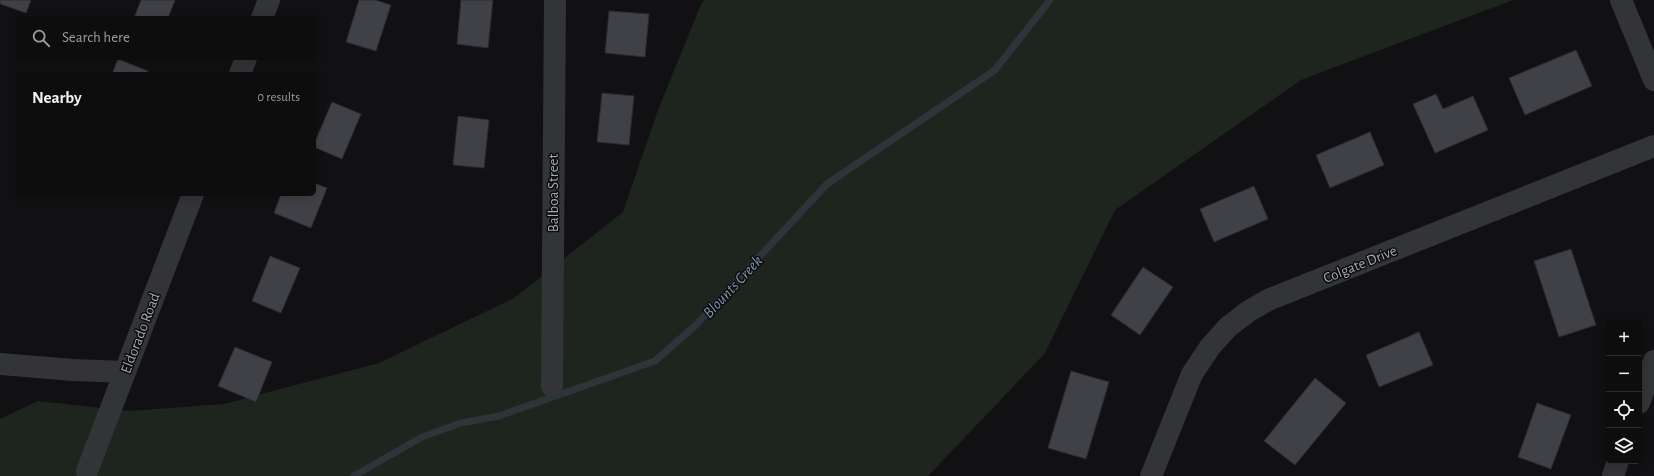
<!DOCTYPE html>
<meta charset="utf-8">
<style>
:root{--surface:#0d0d0e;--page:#161617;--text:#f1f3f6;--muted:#9a9c9e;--line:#2d2d2e}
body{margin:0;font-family:"Alegreya Sans",sans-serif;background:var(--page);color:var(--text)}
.controls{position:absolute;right:12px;bottom:12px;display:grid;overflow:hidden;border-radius:6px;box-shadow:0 2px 10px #0003}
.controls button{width:36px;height:36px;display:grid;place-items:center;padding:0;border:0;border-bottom:1px solid var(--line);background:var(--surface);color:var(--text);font:20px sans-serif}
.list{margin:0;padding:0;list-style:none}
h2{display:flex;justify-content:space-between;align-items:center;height:52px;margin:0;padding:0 16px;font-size:17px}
h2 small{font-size:13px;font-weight:400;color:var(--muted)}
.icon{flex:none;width:22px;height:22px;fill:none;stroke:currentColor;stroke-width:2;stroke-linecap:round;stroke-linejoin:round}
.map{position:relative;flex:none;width:1654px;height:476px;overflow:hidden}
.search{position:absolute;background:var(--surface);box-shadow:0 2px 10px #0003;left:16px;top:16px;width:300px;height:44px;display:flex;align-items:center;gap:10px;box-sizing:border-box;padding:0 14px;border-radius:6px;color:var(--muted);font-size:15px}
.panel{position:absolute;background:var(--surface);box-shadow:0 2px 10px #0003;left:16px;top:72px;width:300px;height:124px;border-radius:6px}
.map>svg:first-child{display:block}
.green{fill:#1e251e}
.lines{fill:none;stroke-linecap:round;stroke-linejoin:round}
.stream{stroke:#2b353a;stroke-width:7}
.building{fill:#404146;stroke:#2b2c2f}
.street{stroke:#323437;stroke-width:22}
.labels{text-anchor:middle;stroke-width:3;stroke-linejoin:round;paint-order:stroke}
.street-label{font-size:15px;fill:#a3a9b3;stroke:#0c0c0e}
.water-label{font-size:16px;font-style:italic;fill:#7b9aac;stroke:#0c0c0e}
</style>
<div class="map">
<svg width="1654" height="476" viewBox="0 0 1654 476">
<rect width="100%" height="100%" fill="#111113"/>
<!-- green -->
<polygon class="green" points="706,0 1513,0 1301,80 1115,210 1045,353 928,476 0,476 0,419 38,401 129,411 224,404 379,363 514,298 623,212 658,110 702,2"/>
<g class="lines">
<!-- stream -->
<polyline class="stream" points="354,476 422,437 461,423 499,416 655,361 696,325 827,184 995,70 1050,0"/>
</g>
<!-- building -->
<g class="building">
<polygon points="0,0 31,0 26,13 0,4"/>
<polygon points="141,0 175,0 168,18 134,18"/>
<polygon points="359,0 375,0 391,5 376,51 346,42"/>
<polygon points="461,0 493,0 488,48 457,44"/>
<polygon points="609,11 649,14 645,57 605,53"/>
<polygon points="1576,50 1592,86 1525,115 1509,78"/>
<polygon points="118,59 148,71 146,74 112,74"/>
<polygon points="602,93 634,96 629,145 597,142"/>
<polygon points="1436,94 1443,109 1473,96 1488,130 1435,153 1413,104"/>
<polygon points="332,102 361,114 342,159 314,147 314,144"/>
<polygon points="458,116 489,120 484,168 453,165"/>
<polygon points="1370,132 1384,165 1330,188 1316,155"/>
<polygon points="314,183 327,188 311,228 274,213 281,194 314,194"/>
<polygon points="1254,186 1268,219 1214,242 1200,209"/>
<polygon points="1571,249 1596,325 1559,337 1534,261"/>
<polygon points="270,256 300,268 281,313 252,301"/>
<polygon points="1143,267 1173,287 1140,335 1111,315"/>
<polygon points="1419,332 1433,365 1379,387 1366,355"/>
<polygon points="235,347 272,362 256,402 218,386"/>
<polygon points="1071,371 1109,382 1086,459 1048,448"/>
<polygon points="1315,378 1346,403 1295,465 1264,441"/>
<polygon points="1537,403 1571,415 1551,469 1518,457"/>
</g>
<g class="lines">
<!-- street -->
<g class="street">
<polyline points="1621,0 1654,80"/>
<polyline points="262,18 269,0"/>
<polyline points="240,74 246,58"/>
<polyline points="0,364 73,370 125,372"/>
<polyline points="552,386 555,0"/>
<polyline points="1639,403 1654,361"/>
<polyline points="87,471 193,194"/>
<polyline points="1151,476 1192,374 1210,347 1228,327 1249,311 1268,300 1654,146"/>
<polyline points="1613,476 1618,461"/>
</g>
</g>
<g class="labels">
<!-- street labels -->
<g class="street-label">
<text transform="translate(553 193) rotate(-90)" y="5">Balboa Street</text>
<text transform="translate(1360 264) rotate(-22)" y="5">Colgate Drive</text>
<text transform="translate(140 333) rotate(-69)" y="5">Eldorado Road</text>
</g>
<!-- water labels -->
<g class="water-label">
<text transform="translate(732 286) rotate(-47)" y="6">Blounts Creek</text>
</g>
</g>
</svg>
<div class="controls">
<button>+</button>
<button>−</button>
<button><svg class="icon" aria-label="locate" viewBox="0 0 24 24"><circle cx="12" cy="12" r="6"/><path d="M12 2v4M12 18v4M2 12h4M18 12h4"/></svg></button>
<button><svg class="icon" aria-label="layers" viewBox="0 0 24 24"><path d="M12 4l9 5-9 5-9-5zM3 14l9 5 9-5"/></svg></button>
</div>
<div class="search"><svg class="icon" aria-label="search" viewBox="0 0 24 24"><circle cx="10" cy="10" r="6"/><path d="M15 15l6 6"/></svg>Search here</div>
<section class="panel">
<h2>Nearby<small>0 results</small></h2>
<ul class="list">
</ul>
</section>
</div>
